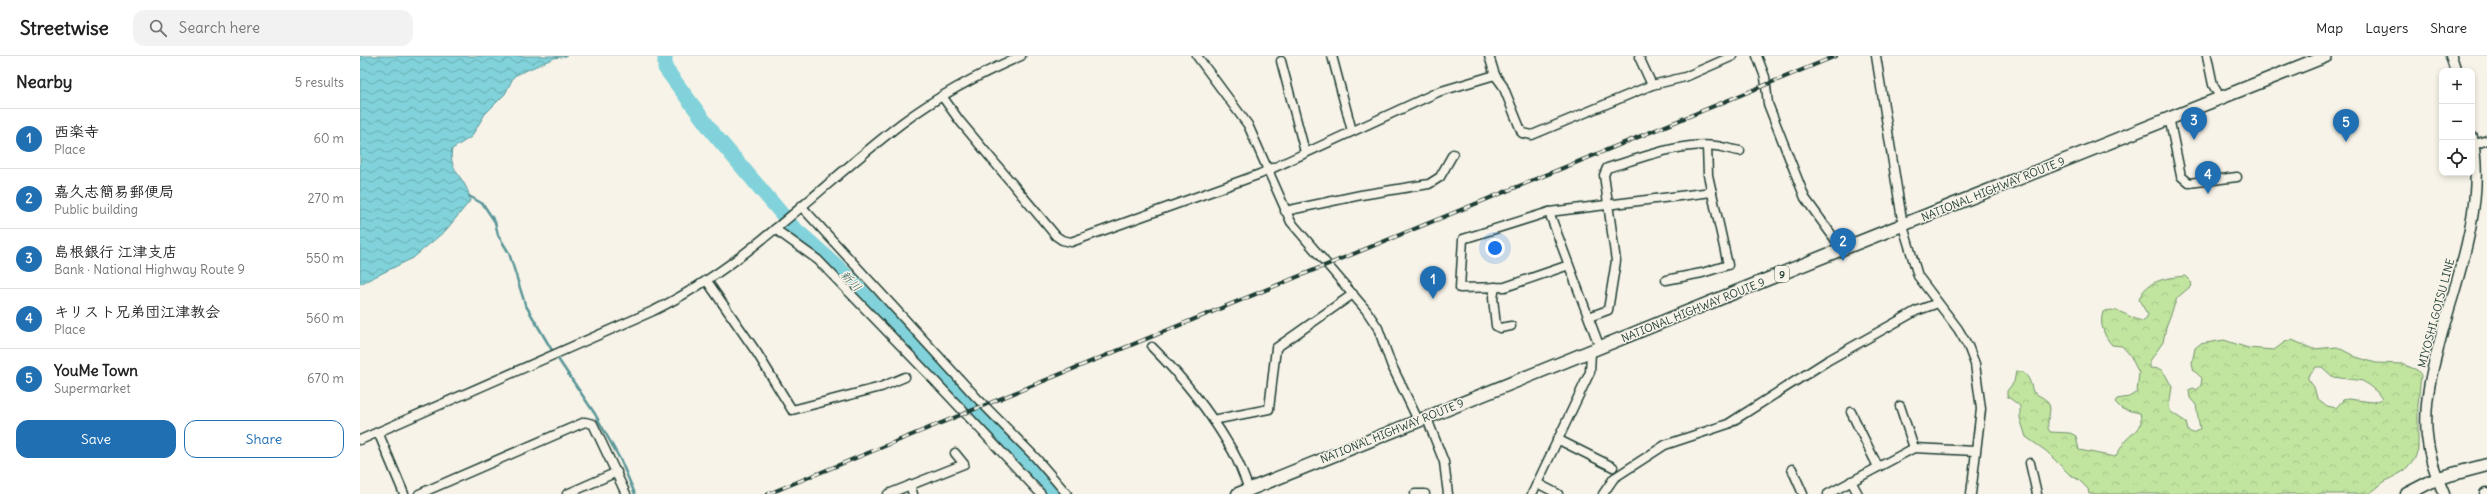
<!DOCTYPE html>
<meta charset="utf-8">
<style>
:root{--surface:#fff;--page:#f2f2f2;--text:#222;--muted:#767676;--line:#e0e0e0;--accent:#1f6fb2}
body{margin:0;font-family:Delius,"Klee One",sans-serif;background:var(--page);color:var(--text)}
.controls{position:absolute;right:12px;top:12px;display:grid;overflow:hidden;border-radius:8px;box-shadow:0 2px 6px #0003}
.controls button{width:36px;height:36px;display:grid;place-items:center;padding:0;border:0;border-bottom:1px solid var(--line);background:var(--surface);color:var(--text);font:20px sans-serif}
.you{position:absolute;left:1135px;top:192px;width:14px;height:14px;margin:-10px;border:3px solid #fff;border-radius:50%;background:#1a73e8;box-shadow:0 0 0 6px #1a73e833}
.badge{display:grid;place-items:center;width:26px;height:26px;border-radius:50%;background:var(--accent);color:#fff;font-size:13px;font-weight:700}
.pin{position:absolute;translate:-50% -33px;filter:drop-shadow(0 1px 2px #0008)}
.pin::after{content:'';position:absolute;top:21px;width:14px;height:12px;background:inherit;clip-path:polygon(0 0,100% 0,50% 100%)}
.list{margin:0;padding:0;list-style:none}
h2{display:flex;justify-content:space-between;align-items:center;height:52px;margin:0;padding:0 16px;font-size:17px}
h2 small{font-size:13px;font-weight:400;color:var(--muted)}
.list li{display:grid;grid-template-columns:26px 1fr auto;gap:12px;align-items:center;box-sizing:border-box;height:60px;padding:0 16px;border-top:1px solid var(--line)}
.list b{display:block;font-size:15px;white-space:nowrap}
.list p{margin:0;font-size:13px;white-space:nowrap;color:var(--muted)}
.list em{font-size:13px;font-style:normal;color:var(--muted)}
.actions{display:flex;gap:8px;padding:12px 16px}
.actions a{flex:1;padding:9px 0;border:1px solid var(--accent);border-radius:12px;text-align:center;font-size:14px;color:var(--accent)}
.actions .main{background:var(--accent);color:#fff}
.icon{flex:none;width:22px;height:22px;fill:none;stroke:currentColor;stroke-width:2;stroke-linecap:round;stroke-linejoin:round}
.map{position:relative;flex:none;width:2127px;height:438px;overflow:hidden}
header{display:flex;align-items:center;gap:24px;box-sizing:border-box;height:56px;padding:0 20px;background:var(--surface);border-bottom:1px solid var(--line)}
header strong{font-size:19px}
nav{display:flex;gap:22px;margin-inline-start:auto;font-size:14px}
.search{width:280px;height:36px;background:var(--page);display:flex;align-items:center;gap:10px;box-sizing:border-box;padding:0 14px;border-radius:12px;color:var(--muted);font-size:15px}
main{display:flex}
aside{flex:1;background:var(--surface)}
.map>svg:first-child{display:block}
.forest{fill:url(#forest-crowns);stroke:#70916a;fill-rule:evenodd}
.water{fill:url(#water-waves);stroke:#5a9698}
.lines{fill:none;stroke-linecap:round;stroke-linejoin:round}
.stream{stroke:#5a9698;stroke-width:2.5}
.river{stroke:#81d2da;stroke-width:15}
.minor-casing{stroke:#1f3d34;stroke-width:11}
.major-casing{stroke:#1f3d34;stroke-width:13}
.highway-casing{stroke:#1f3d34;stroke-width:15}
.minor{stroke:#f7f3e8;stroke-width:8}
.major{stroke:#f7f3e8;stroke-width:10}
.highway{stroke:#f7f3e8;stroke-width:12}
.rail-casing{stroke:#1f3d34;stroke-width:4}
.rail{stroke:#f7f3e8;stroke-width:2.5;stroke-dasharray:8;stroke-linecap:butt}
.labels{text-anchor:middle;stroke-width:3;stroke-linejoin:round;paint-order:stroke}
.shield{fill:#f7f3e8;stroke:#60746a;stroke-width:1}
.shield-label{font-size:10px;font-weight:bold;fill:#1f3d34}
.street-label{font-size:11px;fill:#1f3d34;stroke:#f7f3e8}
.water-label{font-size:12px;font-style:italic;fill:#335b55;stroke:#f7f3e8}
</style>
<header>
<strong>Streetwise</strong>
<div class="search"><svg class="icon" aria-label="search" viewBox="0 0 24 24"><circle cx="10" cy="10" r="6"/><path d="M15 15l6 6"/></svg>Search here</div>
<nav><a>Map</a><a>Layers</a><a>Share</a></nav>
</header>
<main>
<aside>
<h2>Nearby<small>5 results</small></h2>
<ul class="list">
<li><span class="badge">1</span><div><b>西楽寺</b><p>Place</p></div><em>60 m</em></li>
<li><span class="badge">2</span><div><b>嘉久志簡易郵便局</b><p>Public building</p></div><em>270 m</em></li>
<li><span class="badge">3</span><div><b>島根銀行 江津支店</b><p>Bank · National Highway Route 9</p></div><em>550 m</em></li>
<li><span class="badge">4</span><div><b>キリスト兄弟団江津教会</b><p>Place</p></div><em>560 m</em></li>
<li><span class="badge">5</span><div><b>YouMe Town</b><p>Supermarket</p></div><em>670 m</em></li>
</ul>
<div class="actions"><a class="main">Save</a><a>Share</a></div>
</aside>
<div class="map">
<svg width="2127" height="438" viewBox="0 0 2127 438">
<defs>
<pattern id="forest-crowns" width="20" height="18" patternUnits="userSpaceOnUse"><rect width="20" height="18" fill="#c1e59f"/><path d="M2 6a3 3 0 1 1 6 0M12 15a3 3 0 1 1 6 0" fill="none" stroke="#a5c58a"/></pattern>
<pattern id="water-waves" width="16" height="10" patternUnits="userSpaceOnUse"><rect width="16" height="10" fill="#81d2da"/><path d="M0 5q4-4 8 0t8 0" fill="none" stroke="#69acb2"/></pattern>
</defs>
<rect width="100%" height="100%" fill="#f7f3e8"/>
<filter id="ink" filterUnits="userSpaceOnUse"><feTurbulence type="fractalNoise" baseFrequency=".025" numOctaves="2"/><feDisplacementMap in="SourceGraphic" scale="8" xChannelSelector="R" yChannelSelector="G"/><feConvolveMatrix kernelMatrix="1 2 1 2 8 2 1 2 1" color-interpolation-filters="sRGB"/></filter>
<g filter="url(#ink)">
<!-- forest -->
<path class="forest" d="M 1825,220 L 1830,225 L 1831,230 L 1817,242 L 1806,271 L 1803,286 L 1790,305 L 1790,312 L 1800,313 L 1805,318 L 1812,331 L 1809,351 L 1811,356 L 1826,366 L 1828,375 L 1833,377 L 1840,373 L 1836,349 L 1830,342 L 1829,334 L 1833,332 L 1837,334 L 1841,329 L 1842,322 L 1834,315 L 1832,307 L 1835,292 L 1840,288 L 1864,284 L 1888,292 L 1914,294 L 1925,286 L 1932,284 L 1953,293 L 1977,291 L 1996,301 L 2016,307 L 2042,308 L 2057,314 L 2061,319 L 2058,349 L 2058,393 L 2055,402 L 2044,415 L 2024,426 L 2009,438 L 1729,438 L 1728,433 L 1719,424 L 1709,418 L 1686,395 L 1666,381 L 1660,362 L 1660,350 L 1647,340 L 1647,335 L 1654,326 L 1656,315 C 1669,316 1670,326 1673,336 C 1677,339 1683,341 1687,345 C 1695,354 1683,367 1690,376 L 1710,377 L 1716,380 L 1719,394 L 1755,401 C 1759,396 1762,389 1766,384 C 1775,374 1784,374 1780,357 L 1762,353 L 1755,346 L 1757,343 L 1769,341 L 1777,336 L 1779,317 L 1770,299 L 1762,290 L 1752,289 C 1744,280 1739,268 1743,256 C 1758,249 1770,264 1784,265 L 1788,259 L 1779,244 C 1785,224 1807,222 1825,220 ZM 1956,311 L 1962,311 L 1973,321 L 2003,325 L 2017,336 L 2022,343 L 2013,346 L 1988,343 L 1983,344 L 1976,352 L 1967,350 L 1957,342 L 1954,331 L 1948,323 L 1948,320 Z"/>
<!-- water -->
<path class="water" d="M 0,0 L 207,0 L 194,2 L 154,20 L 145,38 L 125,58 L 111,81 L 92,93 C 87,115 109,124 110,145 L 86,174 L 53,202 L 0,228 Z"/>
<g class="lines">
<!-- stream -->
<polyline class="stream" points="109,140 123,148 135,166 138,179 149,197 165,248 190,291 235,358 261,405 275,438"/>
<!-- river -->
<polyline class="river" points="305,0 305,12 354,78 432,170 476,209 695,438"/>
<!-- minor casing -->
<g class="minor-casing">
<g id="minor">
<polyline points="837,0 888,69 931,166 1006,254 1018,272 1031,308 1058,364"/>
<polyline points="972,0 992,75"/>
<polyline points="1129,0 1135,19"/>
<polyline points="1397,0 1405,21 1408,48 1445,142 1482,193"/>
<polyline points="1516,0 1543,170 1558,220 1598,273 1608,290 1615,308 1621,353 1611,438"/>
<polyline points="1847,0 1853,29 1860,41"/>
<polyline points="1279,1 1292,29 1325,21 1373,0"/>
<polyline points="921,5 945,96"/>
<polyline points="582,40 599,64 696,180 702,184 711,186 900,118 1078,36 1135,19 1143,30 1162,77 1172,79 1292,29"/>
<polyline points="1809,61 1821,120 1829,127 1877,121"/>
<polyline points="2114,89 2127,84"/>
<polyline points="441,150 616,341 675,401 707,438"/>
<polyline points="925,155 1001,139 1069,128 1080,121 1093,98"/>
<polyline points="1189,156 1352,136"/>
<polyline points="415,173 458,204 573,323 681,438"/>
<path d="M 1209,209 L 1145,231 L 1100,232 L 1103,183 L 1189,156 C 1206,201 1223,246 1240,292"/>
<polyline points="1306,224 1342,217 1368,209 1348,119 1347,90"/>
<polyline points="347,225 397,297 432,354 521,331 545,321"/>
<polyline points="1135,231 1133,242 1136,270 1140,272 1151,270"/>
<path d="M 1229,261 L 1248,254 L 1256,205 L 1244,119 L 1247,112 C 1278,103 1323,85 1356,90 C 1364,91 1372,94 1380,95"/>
<path d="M 792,291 C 821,320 848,353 869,389 C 878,402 883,419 889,433"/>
<polyline points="1540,350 1554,392"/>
<polyline points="1491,356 1518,411"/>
<polyline points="1066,360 1084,406 1088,438"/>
<polyline points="853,364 909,353 916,292 993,238"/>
<polyline points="18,376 44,438"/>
<polyline points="1197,383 1253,411"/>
<path d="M 0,384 L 293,255 C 388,209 459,130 542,67 C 578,40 619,18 661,0"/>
<polyline points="1670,407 1677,438"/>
<polyline points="1432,413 1443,438"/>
<polyline points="1491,425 1498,438"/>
<polyline points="1177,427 1198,438"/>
<polyline points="550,429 553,438"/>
<polyline points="59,438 225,366 233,368 266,438"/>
<polyline points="207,438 257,416"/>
<polyline points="528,438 604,408 595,397"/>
<polyline points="1055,438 1065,438"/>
<polyline points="1172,438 1230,316 1231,296"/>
<polyline points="1243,438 1254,422 1305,389 1368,368 1467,305 1556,255 1578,247"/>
<polyline points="1468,438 1554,392 1615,395"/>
</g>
</g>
<!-- major casing -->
<g class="major-casing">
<g id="major">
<polyline points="2091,0 2096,15"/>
<path d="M 2084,438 C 2076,420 2069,400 2067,380 C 2063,341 2075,303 2085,266 C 2102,210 2125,140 2112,81"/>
</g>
</g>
<!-- highway casing -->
<g class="highway-casing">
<g id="highway">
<polyline points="878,438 1482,193 1966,0"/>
<polyline points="2047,438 2078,422 2127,409"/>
<polyline points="2126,438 2127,438"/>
</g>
</g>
<!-- minor -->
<use href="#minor" class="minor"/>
<!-- major -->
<use href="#major" class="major"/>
<!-- highway -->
<use href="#highway" class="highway"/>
<!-- rail casing -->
<g class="rail-casing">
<polyline id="rail" points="408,438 1476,0"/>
</g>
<!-- rail -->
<use href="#rail" class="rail"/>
</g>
</g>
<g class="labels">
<!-- shield labels -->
<rect class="shield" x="1415" y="210" width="14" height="16" rx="3"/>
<g class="shield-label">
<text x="1422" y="222">9</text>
</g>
<!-- street labels -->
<g class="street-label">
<text transform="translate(1633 133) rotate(-22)" y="4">NATIONAL HIGHWAY ROUTE 9</text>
<text transform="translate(1333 254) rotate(-22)" y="4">NATIONAL HIGHWAY ROUTE 9</text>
<text transform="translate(2076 257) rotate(-75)" y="4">MIYOSHI GOTSU LINE</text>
<text transform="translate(1032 375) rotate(-22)" y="4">NATIONAL HIGHWAY ROUTE 9</text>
</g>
<!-- water labels -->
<g class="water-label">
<text transform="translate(491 225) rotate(46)" y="4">新川</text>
</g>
</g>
</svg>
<div class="controls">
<button>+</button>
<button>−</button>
<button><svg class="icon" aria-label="locate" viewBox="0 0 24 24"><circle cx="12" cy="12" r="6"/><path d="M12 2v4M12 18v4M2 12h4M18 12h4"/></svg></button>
</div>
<div class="you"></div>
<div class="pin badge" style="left:1073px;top:243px">1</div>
<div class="pin badge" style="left:1483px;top:205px">2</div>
<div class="pin badge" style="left:1834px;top:84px">3</div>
<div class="pin badge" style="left:1848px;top:138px">4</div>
<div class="pin badge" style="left:1986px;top:86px">5</div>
</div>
</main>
